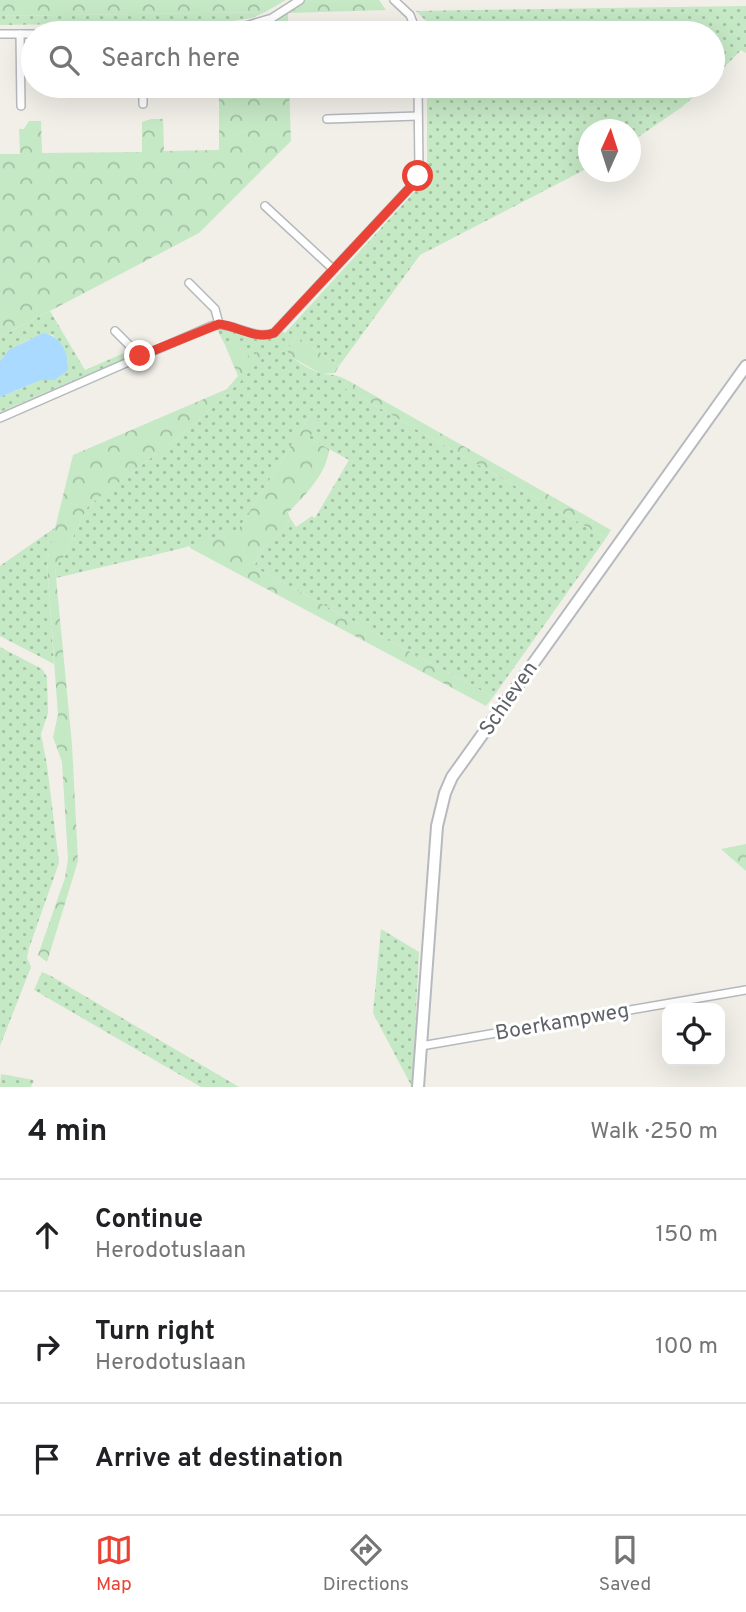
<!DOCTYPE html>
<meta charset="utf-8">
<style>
:root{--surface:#fff;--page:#f6f6f6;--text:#202124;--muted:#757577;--line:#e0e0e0;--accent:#ea4335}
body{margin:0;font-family:Overpass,sans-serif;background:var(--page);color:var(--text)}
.controls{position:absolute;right:21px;bottom:21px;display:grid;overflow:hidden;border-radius:14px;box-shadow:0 7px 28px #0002}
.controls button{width:63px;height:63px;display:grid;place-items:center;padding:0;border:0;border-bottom:2px solid var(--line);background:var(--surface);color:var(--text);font:35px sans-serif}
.compass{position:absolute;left:578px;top:119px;width:63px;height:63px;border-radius:50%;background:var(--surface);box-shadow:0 7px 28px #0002;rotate:3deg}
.stop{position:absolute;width:21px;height:21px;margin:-16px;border:5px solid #ea4335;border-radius:50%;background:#fff}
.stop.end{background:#ea4335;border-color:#fff;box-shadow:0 2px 7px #0008}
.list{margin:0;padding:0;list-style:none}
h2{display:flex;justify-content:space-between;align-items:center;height:91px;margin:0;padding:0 28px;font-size:30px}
h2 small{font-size:23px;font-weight:400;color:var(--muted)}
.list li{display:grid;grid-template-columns:46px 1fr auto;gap:21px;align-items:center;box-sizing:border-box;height:112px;padding:0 28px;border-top:2px solid var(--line)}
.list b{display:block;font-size:26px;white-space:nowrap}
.list p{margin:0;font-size:23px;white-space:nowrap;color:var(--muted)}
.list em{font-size:23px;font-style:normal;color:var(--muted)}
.icon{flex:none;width:38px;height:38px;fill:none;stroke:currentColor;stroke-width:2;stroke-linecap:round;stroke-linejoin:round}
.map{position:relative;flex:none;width:746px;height:1087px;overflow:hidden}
.search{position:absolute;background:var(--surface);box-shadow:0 7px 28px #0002;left:21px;right:21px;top:21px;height:77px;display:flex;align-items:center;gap:18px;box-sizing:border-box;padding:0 24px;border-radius:38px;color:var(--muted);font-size:26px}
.sheet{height:427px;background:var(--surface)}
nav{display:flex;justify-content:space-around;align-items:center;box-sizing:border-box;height:98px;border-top:2px solid var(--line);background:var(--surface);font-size:19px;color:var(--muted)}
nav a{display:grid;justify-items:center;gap:4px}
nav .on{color:var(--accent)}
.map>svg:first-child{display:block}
.green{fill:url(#green-dots)}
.forest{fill:url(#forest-crowns)}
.water{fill:#aadaff}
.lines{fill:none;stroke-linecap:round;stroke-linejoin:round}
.street-casing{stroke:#b5b8bc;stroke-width:10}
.secondary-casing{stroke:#b6babf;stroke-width:14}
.street{stroke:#fff;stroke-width:7}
.secondary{stroke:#fff;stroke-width:10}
.route{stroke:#ea4335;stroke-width:9}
.labels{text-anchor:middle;stroke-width:6;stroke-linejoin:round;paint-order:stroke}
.street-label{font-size:21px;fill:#5f6368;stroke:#fff}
</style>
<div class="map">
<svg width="746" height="1087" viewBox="0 0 746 1087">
<defs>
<pattern id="green-dots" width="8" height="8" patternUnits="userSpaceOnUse" patternTransform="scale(1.75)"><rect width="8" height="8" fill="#c5e8c5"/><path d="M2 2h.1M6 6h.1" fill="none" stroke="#a3c0a4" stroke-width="1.8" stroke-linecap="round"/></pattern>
<pattern id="forest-crowns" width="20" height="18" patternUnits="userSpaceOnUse" patternTransform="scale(1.75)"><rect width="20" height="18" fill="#c5e8c5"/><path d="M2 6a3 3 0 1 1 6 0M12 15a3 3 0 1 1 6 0" fill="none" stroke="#a3c0a4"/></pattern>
</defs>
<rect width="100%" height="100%" fill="#f1efe8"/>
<!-- green -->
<g class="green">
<polygon points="746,6 746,53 741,50 713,79 713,33 427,33 427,22 416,11"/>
<polygon points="265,12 252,18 226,22 0,25 0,16"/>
<path d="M 427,86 L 706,86 L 682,107 L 631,142 L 630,130 L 588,130 L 588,168 L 420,255 L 339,366 L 296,336 L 287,351 C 290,358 312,371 320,373 C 332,376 333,373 347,380 L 343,387 L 606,538 L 493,697 L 254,567 L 261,550 L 285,528 L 290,518 L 296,527 L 312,516 L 315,518 L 349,460 L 309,438 L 310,415 L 238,530 L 183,548 L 56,578 L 55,567 L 63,558 L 88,506 L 185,432 L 240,382 L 250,359 L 235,340 L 225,345 L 217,329 C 244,328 255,350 282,331 L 285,333 L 427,178 Z"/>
<path d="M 50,311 L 85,370 L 131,350 L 131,356 L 0,412 L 0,397 L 41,380 L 55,380 L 68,370 L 68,360 L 53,335 C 39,331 8,349 0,361 L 0,337 Z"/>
<polygon points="56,527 47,561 54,664 0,636 0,566"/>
<polygon points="0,647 42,669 47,677 48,713 41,734 47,765 59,863 29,948 27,958 31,967 0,1046"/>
<polygon points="381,929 419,952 412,1087 373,1013"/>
<polygon points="42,972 51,976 239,1087 201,1087 34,990"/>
<polygon points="1,1074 34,1080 31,1087 0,1087"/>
</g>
<!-- forest -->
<g class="forest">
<polygon points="0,0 286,0 265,12 0,16"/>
<path d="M 305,0 L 379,0 L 386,10 L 288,13 L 288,33 L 228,33 C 258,30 281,18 305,0 Z"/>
<polygon points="219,86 289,86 291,141 199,233 0,337 0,154 20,154 19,129 24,129 29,121 41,121 42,153 142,152 142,122 151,119 163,119 164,151 219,150"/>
<polygon points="296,336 339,366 335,373 321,374 290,356 287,351"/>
<polygon points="235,340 241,343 250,358 260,350 268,352 240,382 185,432 88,506 63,558 55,567 72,745 78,861 47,962 38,955 65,878 68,859 62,762 53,737 58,715 47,561 73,455 227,389 238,376 225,345"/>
<polygon points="347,380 611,530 606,538 343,387"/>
<path d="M 310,415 L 320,421 L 309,438 L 329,449 C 327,474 304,496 288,513 L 290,518 L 285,528 L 261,550 L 254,567 L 493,697 L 486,706 L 190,548 L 190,545 L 238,530 Z"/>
<polygon points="746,844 746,871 721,849"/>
</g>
<!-- water -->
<path class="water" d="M 43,333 C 61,336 69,353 68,370 L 55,380 L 41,380 L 0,397 L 0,361 L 9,350 Z"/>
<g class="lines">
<!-- street casing -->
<g class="street-casing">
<g id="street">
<polyline points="394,0 410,15 417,33"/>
<polyline points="57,33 239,28 272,18 300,0"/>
<polyline points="0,34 33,34"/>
<polyline points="20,34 21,106"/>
<polyline points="143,86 143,104"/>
<polyline points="327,119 418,116"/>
<polyline points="265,206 333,269"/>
<polyline points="189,283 215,309 219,324"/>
<polyline points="115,331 140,356"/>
<path d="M 0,418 L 211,326 C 233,320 252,341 274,333 L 415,182 L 419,170 L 418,86"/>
<polyline points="421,1046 746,990"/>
</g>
</g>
<!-- secondary casing -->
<g class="secondary-casing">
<polyline id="secondary" points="418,1087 437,826 445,793 452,777 746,366"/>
</g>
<!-- street -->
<use href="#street" class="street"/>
<!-- secondary -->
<use href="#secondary" class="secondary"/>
</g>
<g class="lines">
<!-- route -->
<path class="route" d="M 140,356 L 219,324 C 238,326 255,340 274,333 L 415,182 L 418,176"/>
</g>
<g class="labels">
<!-- street labels -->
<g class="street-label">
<text transform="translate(508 698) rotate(-55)" y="7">Schieven</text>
<text transform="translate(562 1021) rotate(-10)" y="7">Boerkampweg</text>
</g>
</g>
</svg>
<div class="controls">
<button><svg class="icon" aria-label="locate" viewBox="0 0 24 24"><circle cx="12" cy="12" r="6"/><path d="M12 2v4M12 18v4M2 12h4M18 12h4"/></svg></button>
</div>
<svg class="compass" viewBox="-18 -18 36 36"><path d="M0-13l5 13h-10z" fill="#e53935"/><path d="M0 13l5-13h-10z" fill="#757577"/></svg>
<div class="stop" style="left:418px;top:176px"></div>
<div class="stop end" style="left:140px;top:356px"></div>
<div class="search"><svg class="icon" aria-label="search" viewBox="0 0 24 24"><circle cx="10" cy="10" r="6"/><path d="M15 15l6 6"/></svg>Search here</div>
</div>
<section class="sheet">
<h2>4 min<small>Walk · 250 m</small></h2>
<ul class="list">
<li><svg class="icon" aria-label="ahead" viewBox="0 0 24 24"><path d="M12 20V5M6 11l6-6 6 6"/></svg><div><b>Continue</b><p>Herodotuslaan</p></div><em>150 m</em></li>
<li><svg class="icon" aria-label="right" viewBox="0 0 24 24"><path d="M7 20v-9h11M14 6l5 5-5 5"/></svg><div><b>Turn right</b><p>Herodotuslaan</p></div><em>100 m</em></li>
<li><svg class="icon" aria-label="arrive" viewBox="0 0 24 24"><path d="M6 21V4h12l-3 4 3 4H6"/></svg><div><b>Arrive at destination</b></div></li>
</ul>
</section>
<nav>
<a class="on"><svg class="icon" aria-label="map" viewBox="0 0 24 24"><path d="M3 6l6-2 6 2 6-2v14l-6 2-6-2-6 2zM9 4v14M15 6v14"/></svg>Map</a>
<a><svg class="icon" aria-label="directions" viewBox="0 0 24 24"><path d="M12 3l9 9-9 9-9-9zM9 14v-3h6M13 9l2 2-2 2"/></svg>Directions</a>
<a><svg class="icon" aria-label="saved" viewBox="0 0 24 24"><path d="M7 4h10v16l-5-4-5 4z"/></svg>Saved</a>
</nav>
